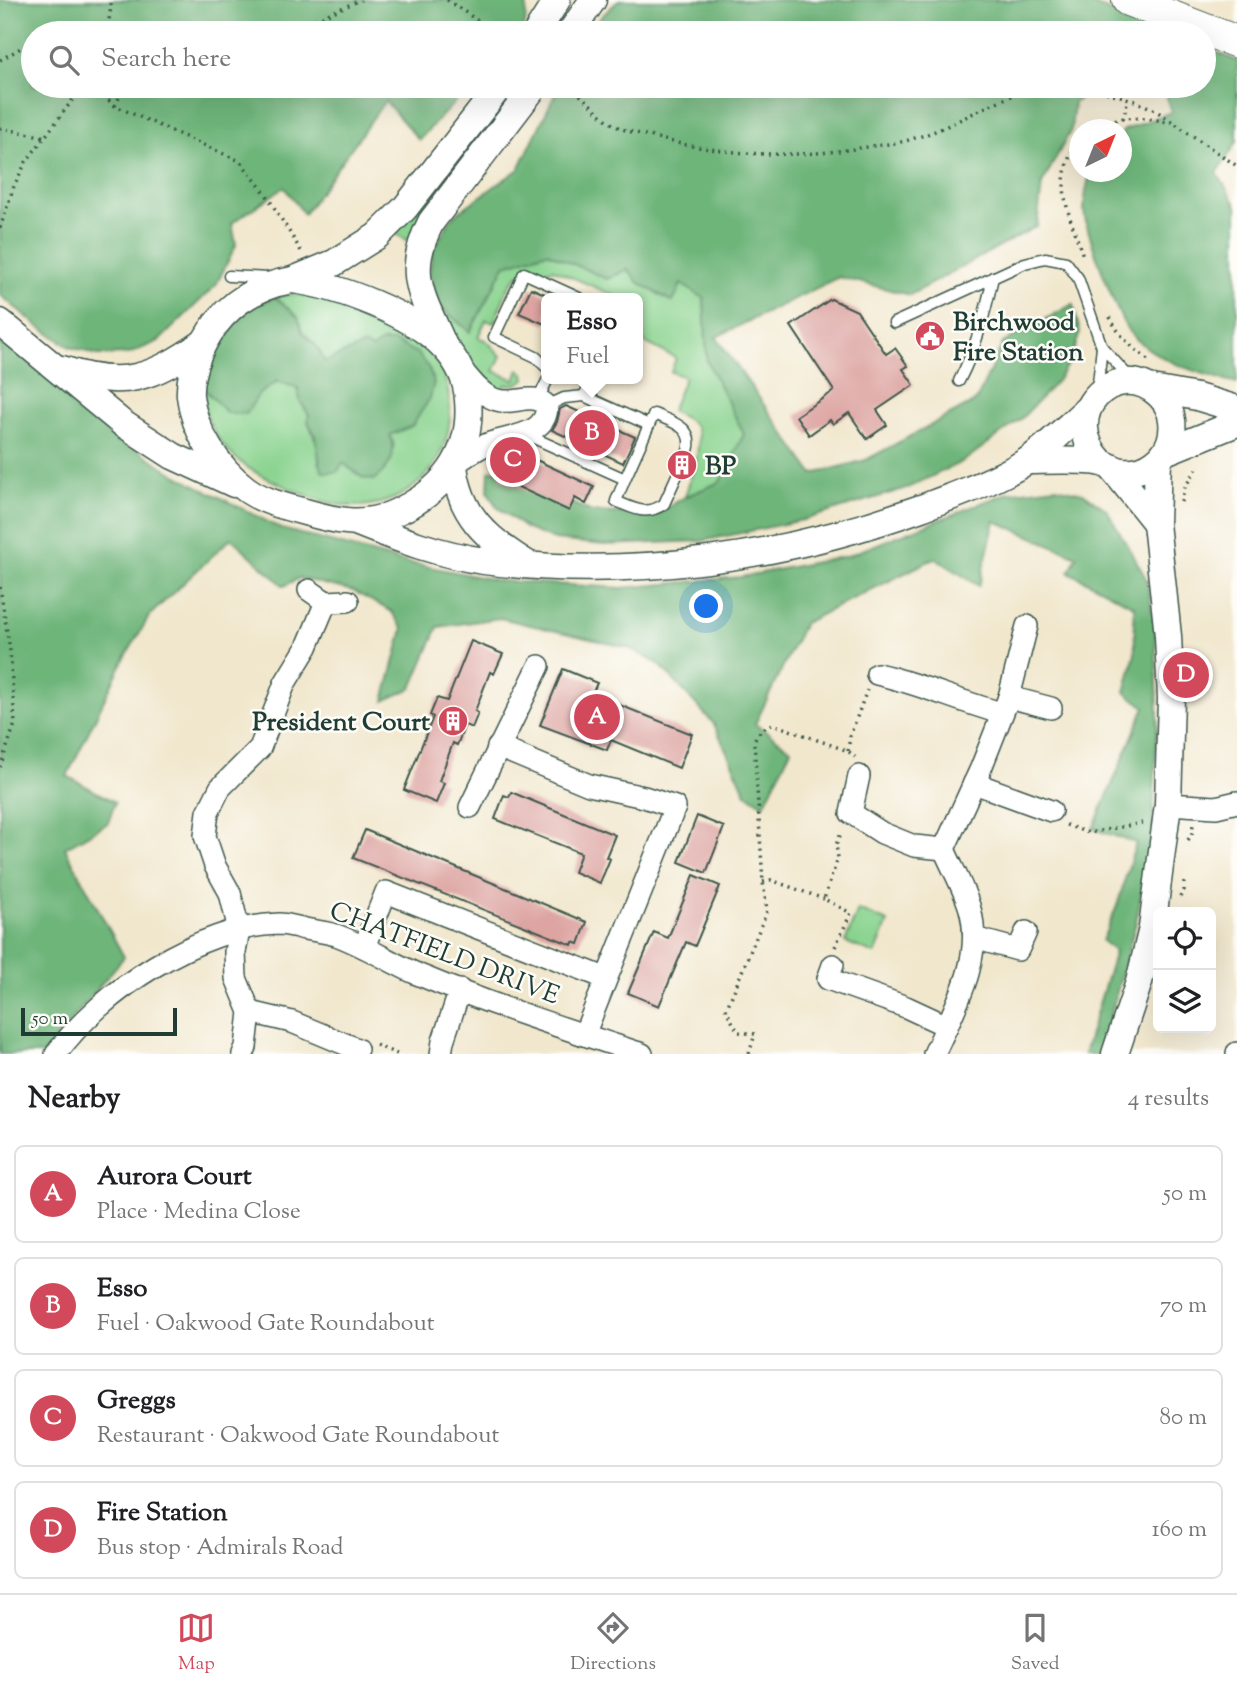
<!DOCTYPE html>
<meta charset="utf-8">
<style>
:root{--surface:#fff;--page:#f6f6f6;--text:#202124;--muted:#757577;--line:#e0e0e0;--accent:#d1495b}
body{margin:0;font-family:"Sorts Mill Goudy",serif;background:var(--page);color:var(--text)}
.controls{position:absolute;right:21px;bottom:21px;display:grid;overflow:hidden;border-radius:10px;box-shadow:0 7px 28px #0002}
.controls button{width:63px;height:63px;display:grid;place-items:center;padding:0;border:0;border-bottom:2px solid var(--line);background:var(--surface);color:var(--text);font:35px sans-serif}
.compass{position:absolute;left:1069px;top:119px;width:63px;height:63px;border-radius:50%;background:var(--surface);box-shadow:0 7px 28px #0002;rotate:43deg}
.scale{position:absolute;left:21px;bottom:18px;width:156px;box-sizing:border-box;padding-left:7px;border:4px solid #1f3d34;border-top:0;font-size:19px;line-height:24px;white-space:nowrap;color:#1f3d34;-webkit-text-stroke:5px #fdfcf7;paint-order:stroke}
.you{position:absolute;left:707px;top:607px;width:24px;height:24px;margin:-18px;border:5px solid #fff;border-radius:50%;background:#1a73e8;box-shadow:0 0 0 10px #1a73e833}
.badge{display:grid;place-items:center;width:46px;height:46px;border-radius:50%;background:var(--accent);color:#fff;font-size:23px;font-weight:700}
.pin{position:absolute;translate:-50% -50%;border:4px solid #fff;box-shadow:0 2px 7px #0006}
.popup{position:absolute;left:541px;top:293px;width:102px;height:91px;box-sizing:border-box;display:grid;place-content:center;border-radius:10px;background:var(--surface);filter:drop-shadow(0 2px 5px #0005);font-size:23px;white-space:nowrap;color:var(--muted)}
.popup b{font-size:26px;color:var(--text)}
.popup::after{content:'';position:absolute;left:50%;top:100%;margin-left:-14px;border:14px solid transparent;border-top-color:var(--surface)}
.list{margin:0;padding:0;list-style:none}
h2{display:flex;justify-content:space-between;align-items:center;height:91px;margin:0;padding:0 28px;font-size:30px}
h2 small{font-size:23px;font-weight:400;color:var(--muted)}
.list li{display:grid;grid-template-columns:46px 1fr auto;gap:21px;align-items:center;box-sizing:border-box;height:98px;margin:0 14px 14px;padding:0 14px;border:2px solid var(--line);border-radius:10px}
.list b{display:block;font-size:26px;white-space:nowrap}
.list p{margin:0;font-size:23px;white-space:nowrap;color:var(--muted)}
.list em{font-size:23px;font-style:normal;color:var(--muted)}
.icon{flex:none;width:38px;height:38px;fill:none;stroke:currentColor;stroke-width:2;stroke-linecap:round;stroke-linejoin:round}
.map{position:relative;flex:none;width:1237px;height:1054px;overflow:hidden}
.search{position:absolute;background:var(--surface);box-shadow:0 7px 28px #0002;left:21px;right:21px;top:21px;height:77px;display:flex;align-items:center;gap:18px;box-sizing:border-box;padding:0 24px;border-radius:38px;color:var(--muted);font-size:26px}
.sheet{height:539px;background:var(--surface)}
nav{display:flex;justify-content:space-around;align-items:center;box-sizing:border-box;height:98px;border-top:2px solid var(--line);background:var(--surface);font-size:19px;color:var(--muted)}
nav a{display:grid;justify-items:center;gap:4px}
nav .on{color:var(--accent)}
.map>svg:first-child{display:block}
.green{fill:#89d38f;stroke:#548862;stroke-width:2}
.forest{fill:#6eb57a;stroke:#467957;stroke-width:2}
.building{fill:#dda4a2}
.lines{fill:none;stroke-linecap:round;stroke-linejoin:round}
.service-casing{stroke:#3e564b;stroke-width:13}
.minor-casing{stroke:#3e564b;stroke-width:24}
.tertiary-casing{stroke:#3e564b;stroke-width:29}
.primary-casing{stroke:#3e564b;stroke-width:34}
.path{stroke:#3e564b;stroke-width:3.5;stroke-dasharray:2 5;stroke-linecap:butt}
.service{stroke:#fff;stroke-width:10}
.minor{stroke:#fff;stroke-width:21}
.tertiary{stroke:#fff;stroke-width:26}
.primary{stroke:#fff;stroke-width:32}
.labels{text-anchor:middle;stroke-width:5;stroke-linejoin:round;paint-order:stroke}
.poi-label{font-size:26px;font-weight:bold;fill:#1f3d34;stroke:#fdfcf7;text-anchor:start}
.street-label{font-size:26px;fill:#1f3d34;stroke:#fdfcf7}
</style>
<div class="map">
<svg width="1237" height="1054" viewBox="0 0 1237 1054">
<rect width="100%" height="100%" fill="#fdfcf7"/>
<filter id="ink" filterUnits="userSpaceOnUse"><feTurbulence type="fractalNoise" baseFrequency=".0143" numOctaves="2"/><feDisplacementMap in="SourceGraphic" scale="14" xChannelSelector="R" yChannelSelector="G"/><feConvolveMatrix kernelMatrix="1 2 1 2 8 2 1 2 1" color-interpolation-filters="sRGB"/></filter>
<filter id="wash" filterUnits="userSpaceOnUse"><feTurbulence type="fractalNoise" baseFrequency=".00686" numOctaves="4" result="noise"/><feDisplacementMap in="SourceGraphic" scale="28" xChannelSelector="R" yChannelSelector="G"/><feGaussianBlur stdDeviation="1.57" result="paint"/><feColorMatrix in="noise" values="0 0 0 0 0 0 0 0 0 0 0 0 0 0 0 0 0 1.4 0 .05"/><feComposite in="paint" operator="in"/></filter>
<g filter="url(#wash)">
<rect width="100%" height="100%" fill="#f1e7cd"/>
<!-- green -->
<g class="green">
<polygon points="511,86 521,86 415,227 409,241 395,234"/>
<path d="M 547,252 L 607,279 L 628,269 L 638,282 L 672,302 L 681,284 L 704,298 L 707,361 L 744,434 L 720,482 L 685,497 C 690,479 705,442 695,426 C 690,419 679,415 671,411 L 685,377 L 671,372 L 676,358 L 638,339 L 638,298 L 620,298 L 553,269 C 539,275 530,270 520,274 C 509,279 499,311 494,323 L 486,320 L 478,337 L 487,341 L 501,356 L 494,371 L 515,380 L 519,370 L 524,373 L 525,379 L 517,384 L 505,385 L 503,390 C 475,385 452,328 438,305 L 470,332 L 505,265 Z"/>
<path d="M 290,294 C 315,295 339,304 362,313 C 389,323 414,335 433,358 C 445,371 449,390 450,407 C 452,462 411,506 355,506 C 326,506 295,491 269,479 C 230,462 203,430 202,386 L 211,397 L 259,394 L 278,381 L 298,388 L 300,401 L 309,415 L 308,422 L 318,446 L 319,463 L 343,463 L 363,478 L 394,445 L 390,435 L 400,429 L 382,342 L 372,349 L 344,353 L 325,363 L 316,345 L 302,332 L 298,317 L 275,297 Z"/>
<polygon points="858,910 888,922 875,954 845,942"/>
</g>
<!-- forest -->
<g class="forest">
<polygon points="0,0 527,0 525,25 518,33 33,33 33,86 470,86 419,140 385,101 304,214 284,187 232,223 236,245 216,285 159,341 129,354 98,355 70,347 38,326 0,295"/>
<polygon points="619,0 1080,0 1169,33 591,33 601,17"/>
<path d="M 1204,47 L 1237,61 L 1237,142 L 1217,173 L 1237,206 L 1237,383 C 1200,374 1158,362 1131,334 C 1119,322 1084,227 1084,209 C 1084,197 1088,183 1090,172 L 1122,172 L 1122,131 L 1171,112 L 1164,86 L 1204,86 Z"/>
<polygon points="559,86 1095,86 1074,103 1071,130 1042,184 1037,226 910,295 839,277 716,337 813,474 866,460 976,401 1003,343 1073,304 1080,332 1072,357 1057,381 1021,419 964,461 907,488 803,520 702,541 604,545 555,540 527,529 497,507 488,492 489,471 497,470 592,512 656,514 685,497 720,482 744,434 707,361 704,298 681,284 673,302 638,282 628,269 607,279 547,252 505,265 470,332 438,305 429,274 433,250 453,216 519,169"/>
<path d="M 275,297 L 298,317 L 302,332 L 316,345 L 325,362 L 364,345 L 372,349 L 382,342 L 395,342 L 417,353 L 428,367 L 434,382 L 430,398 L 412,426 L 390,435 C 398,455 390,467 374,480 L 363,478 L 343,463 L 337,472 L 323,472 C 317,459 319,445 313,431 C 310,424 307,423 309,415 L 300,401 L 298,388 L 277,381 L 259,394 L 246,414 L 227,413 L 202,386 L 206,360 L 238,313 Z"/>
<polygon points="0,337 101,426 176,475 282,529 409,563 501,581 622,588 741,577 847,556 1007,493 1056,487 1083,493 1107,510 1146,578 1155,625 1158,712 1152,837 1136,922 1100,1054 1084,1054 1115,951 1102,941 1117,906 1136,843 1093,829 1145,707 1125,692 1135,654 1134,606 1069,572 1077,556 995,521 979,586 935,558 804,623 755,724 791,749 764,805 746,793 714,724 659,664 629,648 500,618 438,627 412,688 384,701 403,629 391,611 353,591 299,578 284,586 231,538 150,615 123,661 67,776 115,802 108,823 65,848 124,957 43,1054 0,1054"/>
</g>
<g id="blocks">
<!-- building -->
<g class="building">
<polygon points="531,288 547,295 547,325 519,313"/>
<polygon points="831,299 857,311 886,354 895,348 908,366 903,369 914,385 877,410 887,425 867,439 849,413 833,424 830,420 809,435 796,416 834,391 791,326"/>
<polygon points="566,406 635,437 623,463 552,430 557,422 560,409"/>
<polygon points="515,450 594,487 586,504 575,498 569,511 499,478 512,451"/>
<polygon points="471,641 503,654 494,674 490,672 475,711 478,713 472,728 465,725 457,745 453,743 439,781 444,783 436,803 404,790 433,717 430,715 437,698 447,701"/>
<polygon points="563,669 597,683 592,694 692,734 679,768 611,740 607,750 540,725"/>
<polygon points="511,792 615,835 606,857 610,859 600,883 574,872 581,853 495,819 504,795 509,797"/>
<polygon points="697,816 724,827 706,873 679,862"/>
<polygon points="365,830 587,922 579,944 573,942 572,945 353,858"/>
<polygon points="694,875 720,886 695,946 686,942 659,1006 628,993 654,932 668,938"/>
</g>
</g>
</g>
<g filter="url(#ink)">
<use href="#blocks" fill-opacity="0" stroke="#3e564b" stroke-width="2"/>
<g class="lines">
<!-- service casing -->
<g class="service-casing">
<g id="service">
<polyline points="229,276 268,278"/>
<polyline points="894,323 1025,263 1045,258 1066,262 1078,278 1102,347 1097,392"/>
<polyline points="1102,347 1131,379"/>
<polyline points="546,367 536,357 494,337 524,273 579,298"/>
<path d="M 959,381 C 976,348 985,314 993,277"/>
<polyline points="584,396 592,379"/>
<polyline points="533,398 542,391 548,379"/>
<polyline points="547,406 564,398 584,396 649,425"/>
<path d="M 525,434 L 625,479 L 654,414 C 672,422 695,427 688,451 L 664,504 C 647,516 633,509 616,501 L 625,479"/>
</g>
</g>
<!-- minor casing -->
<g class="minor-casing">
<g id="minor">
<path d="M 456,463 C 467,456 477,448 490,443 C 511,436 547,435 547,406 C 532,390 513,407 494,399 C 480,394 470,379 461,369"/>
<polyline points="309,590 326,602 348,601"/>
<path d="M 877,674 C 921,684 958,701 1001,713"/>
<polyline points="1009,697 1051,708"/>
<polyline points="498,747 589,785 644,797 675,807 584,1035"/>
<polyline points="859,776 851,813 882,833 914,846 944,849"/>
<polyline points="974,783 1051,811"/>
<polyline points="1168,804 1216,807 1237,802"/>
<polyline points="470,807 539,666"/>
<polyline points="974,938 1018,950 1026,932"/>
<polyline points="364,947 386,892 605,978"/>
<polyline points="833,965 828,979 906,1007 947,1026"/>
<polyline points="250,1012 292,1022 357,1049"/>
<path d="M 56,1054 C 101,991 200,926 279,924 C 287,924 297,927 305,929 C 315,931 326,932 336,935 C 364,945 390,962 417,974 C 491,1005 566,1029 642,1054"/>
<polyline points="243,1054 246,1047 250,1012 236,978 235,952 239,930 230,893 215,866 205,836 208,812 220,788 260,748 285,683 307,647 326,602"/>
<polyline points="441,1054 443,1041 460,990"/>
<path d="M 934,1054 C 954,1009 984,960 970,909 C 964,888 952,868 944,849 L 981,768 L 1009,697 L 1027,626"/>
<polyline points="1237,1054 1237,1053"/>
</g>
</g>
<!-- tertiary casing -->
<g class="tertiary-casing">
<g id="tertiary">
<polyline points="536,33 557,0"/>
<polyline points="570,33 593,0"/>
<path d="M 293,280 C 338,286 413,314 445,348 C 458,362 467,381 468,400 C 473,455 442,493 392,514 C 362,527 336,521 305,512 C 286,507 262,501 246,489 C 218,468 194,432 190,396 C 189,382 193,368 198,355 C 216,313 247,287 293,280 Z"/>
<polyline points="293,280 334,263 377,236 405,208 500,86"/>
<polyline points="0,322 122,423 173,456 234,484"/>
<path d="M 444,346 C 423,297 404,274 431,222 L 535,86"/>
<path d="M 62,369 C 123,390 152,378 203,343"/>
<polyline points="1152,389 1197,397 1237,409"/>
<polyline points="1165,452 1237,423"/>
<path d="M 1027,461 C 1045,461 1087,459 1102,463 C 1109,465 1114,470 1122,471 C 1146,474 1169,457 1172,433 C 1174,418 1169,404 1158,394 C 1115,356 1055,415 1102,463"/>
<path d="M 454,466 C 460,515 486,538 526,563"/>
<polyline points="1112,468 1156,523"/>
<path d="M 358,523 C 398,539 441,555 484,561 C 631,580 782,558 921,508 C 956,495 996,481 1027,461 C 1048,446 1068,426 1087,409"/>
<polyline points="1115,1054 1139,982 1152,928 1168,804 1171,698 1168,636 1156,523 1158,460"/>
</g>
</g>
<!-- primary casing -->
<g class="primary-casing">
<polyline id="primary" points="1128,0 1237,42"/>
</g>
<!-- path -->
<g class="path">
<polyline points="447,0 496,33"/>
<polyline points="46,33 68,21 79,26 81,33"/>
<polyline points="107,33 112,0"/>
<polyline points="283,33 361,0"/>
<polyline points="0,60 33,41"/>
<polyline points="93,86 115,106 240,161 266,194 301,251"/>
<path d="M 569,86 C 584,96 603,120 618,127 C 628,132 642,134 653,137 C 726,157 799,159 873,146 C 887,144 902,143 915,138 C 944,130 969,114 997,102 C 1048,78 1105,85 1155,110 L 1237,166"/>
<polyline points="115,106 125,86"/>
<polyline points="1123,119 1128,99"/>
<polyline points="0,128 46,137"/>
<path d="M 1089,130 C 1113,114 1144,116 1171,123"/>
<path d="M 1080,139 C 1050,180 1069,213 1083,256"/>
<polyline points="0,228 14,186 26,162 83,86"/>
<path d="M 1110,317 C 1119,337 1134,349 1151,362"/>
<polyline points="1181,502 1185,487 1199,465"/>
<polyline points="0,587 10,651 15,724 0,767"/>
<polyline points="848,751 850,736 867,690"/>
<polyline points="1066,825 1089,833 1142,823"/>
<polyline points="1188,840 1192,834 1193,824"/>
<polyline points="763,882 771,880 824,899"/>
<polyline points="1180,897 1184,890 1184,878"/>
<polyline points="835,947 851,913 824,899 838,858 836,845 842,831"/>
<polyline points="376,1045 397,1054"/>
<path d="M 749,1054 L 755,1034 L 738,1032 L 726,1010 L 767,911 L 763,882 L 754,741 C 758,732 763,728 773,724 L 848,751 L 855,757"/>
</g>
<!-- service -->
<use href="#service" class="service"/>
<!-- minor -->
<use href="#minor" class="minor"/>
<!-- tertiary -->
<use href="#tertiary" class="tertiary"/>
<!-- primary -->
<use href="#primary" class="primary"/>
</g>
</g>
<!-- icons -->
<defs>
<g id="civic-disc" transform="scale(1.575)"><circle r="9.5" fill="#d1495b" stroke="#fdfcf7"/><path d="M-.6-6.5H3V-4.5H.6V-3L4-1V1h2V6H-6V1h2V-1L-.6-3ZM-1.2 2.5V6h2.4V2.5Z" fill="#fff"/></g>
<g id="building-disc" transform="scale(1.575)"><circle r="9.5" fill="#d1495b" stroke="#fdfcf7"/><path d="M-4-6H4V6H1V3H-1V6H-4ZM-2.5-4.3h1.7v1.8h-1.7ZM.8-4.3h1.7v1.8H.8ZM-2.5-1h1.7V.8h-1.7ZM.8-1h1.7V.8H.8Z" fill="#fff"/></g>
</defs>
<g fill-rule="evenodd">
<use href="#civic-disc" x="930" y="336"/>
<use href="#building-disc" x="682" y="465"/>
<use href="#building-disc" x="453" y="721"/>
</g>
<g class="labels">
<!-- poi labels -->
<g class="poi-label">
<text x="953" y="330">Birchwood<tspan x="953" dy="30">Fire Station</tspan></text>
<text x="705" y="474">BP</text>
<text x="430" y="730" text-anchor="end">President Court</text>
</g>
<!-- street labels -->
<g class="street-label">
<text transform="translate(445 952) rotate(21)" y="9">CHATFIELD DRIVE</text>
</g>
</g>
</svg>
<div class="controls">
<button><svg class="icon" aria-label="locate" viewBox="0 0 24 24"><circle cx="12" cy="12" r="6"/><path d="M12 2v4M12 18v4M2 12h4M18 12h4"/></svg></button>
<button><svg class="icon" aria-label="layers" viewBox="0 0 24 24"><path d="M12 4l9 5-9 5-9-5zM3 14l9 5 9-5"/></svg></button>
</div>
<svg class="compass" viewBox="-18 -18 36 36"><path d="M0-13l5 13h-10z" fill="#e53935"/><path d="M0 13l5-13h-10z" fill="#757577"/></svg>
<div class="scale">50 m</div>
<div class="you"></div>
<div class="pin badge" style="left:597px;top:717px">A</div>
<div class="pin badge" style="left:592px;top:433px">B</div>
<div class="popup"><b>Esso</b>Fuel</div>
<div class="pin badge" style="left:513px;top:460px">C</div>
<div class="pin badge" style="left:1186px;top:675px">D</div>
<div class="search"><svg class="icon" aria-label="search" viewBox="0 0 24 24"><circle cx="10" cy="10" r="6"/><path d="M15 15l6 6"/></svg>Search here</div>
</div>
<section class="sheet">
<h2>Nearby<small>4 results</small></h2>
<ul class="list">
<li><span class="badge">A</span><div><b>Aurora Court</b><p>Place · Medina Close</p></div><em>50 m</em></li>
<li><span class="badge">B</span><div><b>Esso</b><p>Fuel · Oakwood Gate Roundabout</p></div><em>70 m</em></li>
<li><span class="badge">C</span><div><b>Greggs</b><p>Restaurant · Oakwood Gate Roundabout</p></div><em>80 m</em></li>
<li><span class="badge">D</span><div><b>Fire Station</b><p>Bus stop · Admirals Road</p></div><em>160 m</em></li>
</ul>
</section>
<nav>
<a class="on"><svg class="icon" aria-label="map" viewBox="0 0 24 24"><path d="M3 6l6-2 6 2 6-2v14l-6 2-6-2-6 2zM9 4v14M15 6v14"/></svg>Map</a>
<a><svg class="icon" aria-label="directions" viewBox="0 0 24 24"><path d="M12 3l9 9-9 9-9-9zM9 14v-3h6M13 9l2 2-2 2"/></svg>Directions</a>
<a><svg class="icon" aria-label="saved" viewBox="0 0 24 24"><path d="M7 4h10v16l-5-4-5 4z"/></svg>Saved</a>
</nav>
